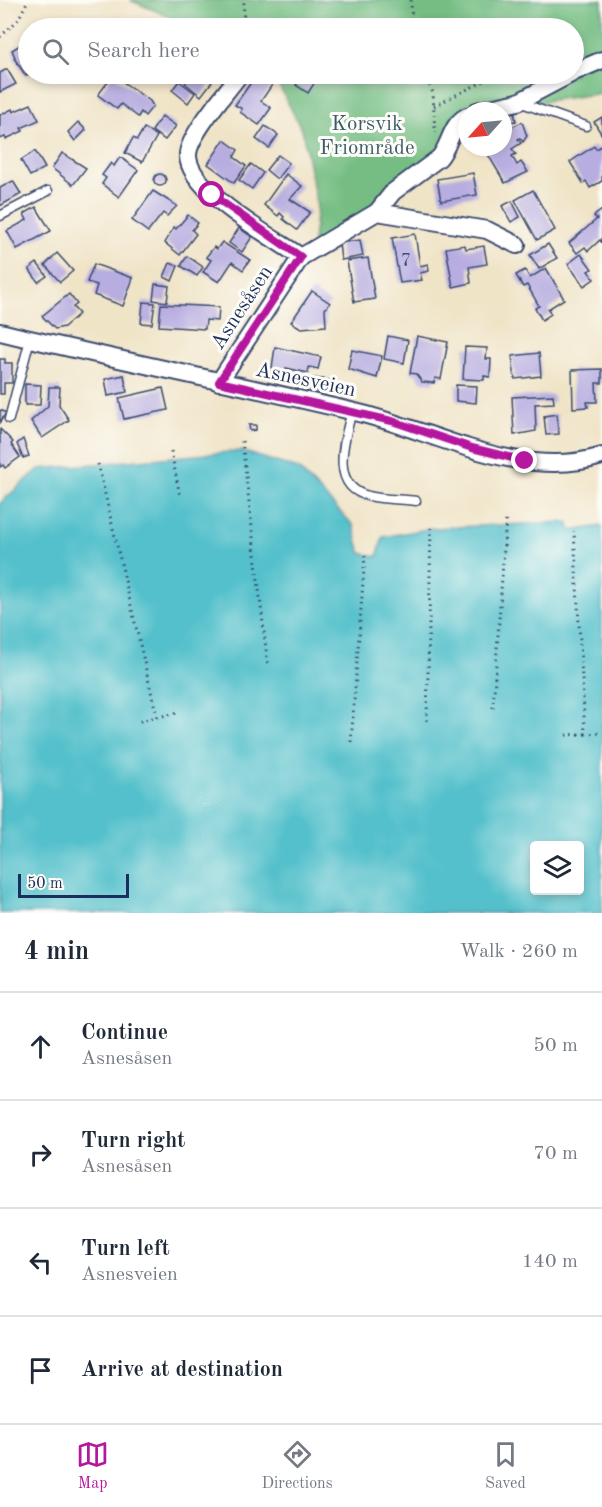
<!DOCTYPE html>
<meta charset="utf-8">
<style>
:root{--surface:#fff;--page:#f6f6f7;--text:#1f2937;--muted:#747a83;--line:#e0e1e3;--accent:#b5179e}
body{margin:0;font-family:"Old Standard TT",serif;background:var(--page);color:var(--text)}
.controls{position:absolute;right:18px;bottom:18px;display:grid;overflow:hidden;border-radius:6px;box-shadow:0 3px 9px #0003}
.controls button{width:54px;height:54px;display:grid;place-items:center;padding:0;border:0;border-bottom:2px solid var(--line);background:var(--surface);color:var(--text);font:30px sans-serif}
.compass{position:absolute;left:458px;top:102px;width:54px;height:54px;border-radius:50%;background:var(--surface);box-shadow:0 3px 9px #0003;rotate:243deg}
.scale{position:absolute;left:18px;bottom:15px;width:111px;box-sizing:border-box;padding-left:6px;border:3px solid #1b2f5e;border-top:0;font-size:16px;line-height:21px;white-space:nowrap;color:#1b2f5e;-webkit-text-stroke:4px #fdfcf7;paint-order:stroke}
.stop{position:absolute;width:18px;height:18px;margin:-14px;border:4px solid #b5179e;border-radius:50%;background:#fff}
.stop.end{background:#b5179e;border-color:#fff;box-shadow:0 2px 6px #0008}
.list{margin:0;padding:0;list-style:none}
h2{display:flex;justify-content:space-between;align-items:center;height:78px;margin:0;padding:0 24px;font-size:26px}
h2 small{font-size:20px;font-weight:400;color:var(--muted)}
.list li{display:grid;grid-template-columns:39px 1fr auto;gap:18px;align-items:center;box-sizing:border-box;height:108px;padding:0 24px;border-top:2px solid var(--line)}
.list b{display:block;font-size:22px;white-space:nowrap}
.list p{margin:0;font-size:20px;white-space:nowrap;color:var(--muted)}
.list em{font-size:20px;font-style:normal;color:var(--muted)}
.icon{flex:none;width:33px;height:33px;fill:none;stroke:currentColor;stroke-width:2;stroke-linecap:round;stroke-linejoin:round}
.map{position:relative;flex:none;width:602px;height:913px;overflow:hidden}
.search{position:absolute;background:var(--surface);box-shadow:0 3px 9px #0003;left:18px;right:18px;top:18px;height:66px;display:flex;align-items:center;gap:15px;box-sizing:border-box;padding:0 21px;border-radius:33px;color:var(--muted);font-size:22px}
.sheet{height:510px;background:var(--surface)}
nav{display:flex;justify-content:space-around;align-items:center;box-sizing:border-box;height:84px;border-top:2px solid var(--line);background:var(--surface);font-size:16px;color:var(--muted)}
nav a{display:grid;justify-items:center;gap:3px}
nav .on{color:var(--accent)}
.map>svg:first-child{display:block}
.forest{fill:#75bd83;stroke:#487670;stroke-width:1.5}
.water{fill:#53c0cb;stroke:#377894;stroke-width:1.5;fill-rule:evenodd}
.building{fill:#b7ade0}
.lines{fill:none;stroke-linecap:round;stroke-linejoin:round}
.service-casing{stroke:#3b4a6e;stroke-width:11}
.minor-casing{stroke:#3b4a6e;stroke-width:20}
.path{stroke:#3b4a6e;stroke-width:3;stroke-dasharray:1.5 4.5;stroke-linecap:butt}
.service{stroke:#fff;stroke-width:8}
.minor{stroke:#fff;stroke-width:16}
.route{stroke:#b5179e;stroke-width:8}
.labels{text-anchor:middle;stroke-width:6;stroke-linejoin:round;paint-order:stroke}
.number-label{font-size:18px;fill:#424e7e}
.park-label{font-size:21px;fill:#395b6d;stroke:#fdfcf7}
.street-label{font-size:21px;fill:#1b2f5e;stroke:#fdfcf7}
</style>
<div class="map">
<svg width="602" height="913" viewBox="0 0 602 913">
<rect width="100%" height="100%" fill="#fdfcf7"/>
<filter id="ink" filterUnits="userSpaceOnUse"><feTurbulence type="fractalNoise" baseFrequency=".0167" numOctaves="2"/><feDisplacementMap in="SourceGraphic" scale="12" xChannelSelector="R" yChannelSelector="G"/><feConvolveMatrix kernelMatrix="1 2 1 2 8 2 1 2 1" color-interpolation-filters="sRGB"/></filter>
<filter id="wash" filterUnits="userSpaceOnUse"><feTurbulence type="fractalNoise" baseFrequency=".008" numOctaves="4" result="noise"/><feDisplacementMap in="SourceGraphic" scale="24" xChannelSelector="R" yChannelSelector="G"/><feGaussianBlur stdDeviation="1.35" result="paint"/><feColorMatrix in="noise" values="0 0 0 0 0 0 0 0 0 0 0 0 0 0 0 0 0 1.4 0 .05"/><feComposite in="paint" operator="in"/></filter>
<g filter="url(#wash)">
<rect width="100%" height="100%" fill="#f0e4c7"/>
<!-- forest -->
<polygon class="forest" points="130,0 602,0 602,93 481,110 445,152 312,250 317,207 303,132 273,74 574,74 574,28 196,28"/>
<!-- water -->
<path class="water" d="M 241,451 L 298,469 L 353,525 L 361,553 L 377,557 L 383,537 L 433,528 L 568,522 L 571,531 L 602,526 L 602,913 L 0,913 L 0,503 L 39,469 ZM 534,846 L 580,846 L 580,890 L 534,890 Z"/>
<g id="blocks">
<!-- building -->
<g class="building">
<polygon points="28,40 28,75 26,76 14,58 15,57 12,50"/>
<polygon points="7,69 16,84 0,92 0,73"/>
<polygon points="192,74 218,74 201,96 185,83"/>
<polygon points="257,74 262,74 274,82 261,101 271,108 259,125 240,112 242,109 235,105"/>
<polygon points="304,74 315,82 308,93 296,85"/>
<polygon points="113,75 150,101 153,106 145,116 141,112 138,117 121,104 117,109 98,95"/>
<polygon points="179,81 195,93 188,103 172,90"/>
<polygon points="31,104 39,120 21,128 23,131 6,139 5,137 0,139 0,115 12,109 13,112"/>
<polygon points="514,112 516,121 508,122 510,128 522,122 527,136 523,142 520,138 518,139 521,143 512,149 516,154 512,156 517,165 521,162 528,172 505,183 484,148 503,147 503,114"/>
<polygon points="162,116 176,126 165,140 152,131"/>
<polygon points="602,117 602,135 594,122"/>
<polygon points="78,122 86,130 75,141 68,132"/>
<polygon points="265,126 278,135 269,148 256,139"/>
<polygon points="144,128 157,136 142,162 125,153 133,138 137,140"/>
<polygon points="224,140 238,150 234,157 246,166 234,183 208,164"/>
<polygon points="594,146 596,149 602,146 602,181 590,188 586,181 583,183 570,162"/>
<polygon points="35,151 45,168 30,176 21,160"/>
<polygon points="62,153 86,168 73,185 52,168"/>
<polygon points="278,155 289,163 277,179 266,170"/>
<polygon points="120,157 138,170 119,197 102,184 106,178 102,175 111,163 114,166"/>
<polygon points="251,164 263,173 252,189 239,180"/>
<polygon points="473,173 477,195 441,201 437,179"/>
<circle cx="160" cy="180" r="6"/>
<polygon points="286,174 302,186 290,199 310,212 297,230 283,219 284,217 280,213 278,216 264,205"/>
<polygon points="13,181 21,194 0,206 0,188"/>
<polygon points="533,190 555,230 537,240 515,200"/>
<polygon points="153,191 177,206 167,216 163,213 148,232 132,220"/>
<polygon points="512,201 520,217 511,222 502,206"/>
<polygon points="36,207 51,231 17,249 7,231 27,220 24,214"/>
<polygon points="602,210 602,243 600,240 588,251 585,247 577,253 569,243 597,219 594,216"/>
<polygon points="188,215 198,223 192,230 196,234 180,255 165,243 174,227 176,229"/>
<polygon points="239,228 252,237 242,252 229,243"/>
<polygon points="415,234 420,266 428,264 429,271 420,273 422,280 400,283 392,238"/>
<polygon points="360,240 363,256 341,260 339,243"/>
<polygon points="222,242 250,260 243,270 232,262 219,282 203,272 211,260 206,257 214,247 217,249"/>
<polygon points="548,244 557,258 539,269 530,255"/>
<polygon points="465,245 466,249 484,246 487,264 469,267 471,283 453,287 446,248"/>
<polygon points="57,253 73,271 60,282 45,265"/>
<polygon points="581,254 592,269 588,271 594,279 584,286 568,264"/>
<polygon points="187,256 203,267 197,276 181,266"/>
<polygon points="368,258 375,299 354,302 347,261"/>
<polygon points="37,263 47,276 38,282 29,269"/>
<polygon points="170,263 178,266 172,281 164,277"/>
<polygon points="94,264 133,278 123,306 94,295 97,285 87,282"/>
<polygon points="546,268 564,299 548,309 551,314 542,320 535,308 539,306 527,285 523,287 516,275 525,270 530,278"/>
<polygon points="155,284 169,286 167,302 153,300"/>
<polygon points="312,291 330,303 325,309 326,326 301,328 291,322"/>
<polygon points="69,294 77,304 73,307 79,314 64,327 55,329 42,316"/>
<polygon points="143,302 155,303 152,324 141,323"/>
<polygon points="161,304 219,307 218,321 206,320 205,329 159,326"/>
<polygon points="388,336 408,340 404,363 384,359"/>
<polygon points="417,336 448,342 441,379 435,378 434,383 422,382 416,374 410,373"/>
<polygon points="275,347 321,357 318,369 309,367 308,373 286,368 284,378 271,375"/>
<polygon points="465,347 487,348 486,359 491,359 490,377 484,376 484,380 463,379"/>
<polygon points="352,350 382,356 377,378 348,369"/>
<polygon points="539,353 541,376 515,379 512,356"/>
<polygon points="0,359 5,359 5,363 12,363 12,383 4,383 4,394 0,394"/>
<polygon points="602,369 602,383 596,383 597,402 587,402 588,407 573,408 572,370"/>
<polygon points="124,375 127,392 108,396 105,379"/>
<polygon points="313,378 329,380 327,393 311,390"/>
<polygon points="25,384 41,385 40,405 25,405"/>
<polygon points="456,385 477,386 476,403 456,401"/>
<polygon points="49,387 60,387 59,405 69,420 42,438 31,421 48,406"/>
<polygon points="163,388 168,410 124,419 119,398"/>
<polygon points="553,395 554,403 535,404 536,431 514,435 512,397"/>
<polygon points="1,410 6,413 0,422 0,411"/>
<polygon points="557,414 559,434 546,435 544,416"/>
<polygon points="249,425 256,425 256,430 250,431"/>
<polygon points="0,429 13,442 11,444 20,457 5,468 3,465 0,467"/>
<polygon points="23,439 29,456 23,458 17,444"/>
</g>
</g>
</g>
<g filter="url(#ink)">
<use href="#blocks" fill-opacity="0" stroke="#3b4a6e" stroke-width="1.5"/>
<g class="lines">
<!-- service casing -->
<g class="service-casing">
<g id="service">
<polyline points="519,102 586,126"/>
<polyline points="0,216 48,191"/>
<path d="M 352,411 C 345,438 328,487 369,496 C 384,500 401,499 416,501"/>
<polyline points="9,419 30,339"/>
</g>
</g>
<!-- minor casing -->
<g class="minor-casing">
<g id="minor">
<polyline points="574,72 602,60"/>
<path d="M 240,74 C 227,92 190,133 188,154 C 186,190 274,238 301,257"/>
<polyline points="477,111 518,102 571,74"/>
<path d="M 377,212 L 393,192 L 439,158 C 451,144 450,125 467,116"/>
<path d="M 0,332 C 118,360 237,384 355,412 C 433,430 521,482 602,456"/>
<polyline points="219,382 301,257 377,212 487,230 517,245"/>
</g>
</g>
<!-- path -->
<g class="path">
<polyline points="411,0 412,28"/>
<polyline points="243,28 244,0"/>
<polyline points="0,37 18,20 28,0"/>
<polyline points="425,74 433,93 435,133"/>
<polyline points="434,106 498,74"/>
<polyline points="242,441 268,667"/>
<polyline points="171,451 180,496"/>
<polyline points="98,464 157,717 136,722"/>
<polyline points="493,708 506,518"/>
<polyline points="157,717 178,713"/>
<polyline points="427,721 431,528"/>
<polyline points="585,734 602,733"/>
<polyline points="566,735 585,734 574,531"/>
<polyline points="351,742 365,555"/>
</g>
<!-- service -->
<use href="#service" class="service"/>
<!-- minor -->
<use href="#minor" class="minor"/>
</g>
</g>
<g class="lines" filter="url(#ink)">
<!-- route -->
<polyline class="route" points="212,195 301,257 219,382 392,421 472,448 525,461"/>
</g>
<g class="labels">
<!-- number labels -->
<g class="number-label">
<text x="406" y="266">7</text>
</g>
<!-- park labels -->
<g class="park-label">
<text x="367" y="130">Korsvik<tspan x="367" dy="24">Friområde</tspan></text>
</g>
<!-- street labels -->
<g class="street-label">
<text transform="translate(241 307) rotate(-57)" y="7">Asnesåsen</text>
<text transform="translate(306 379) rotate(12)" y="7">Asnesveien</text>
</g>
</g>
</svg>
<div class="controls">
<button><svg class="icon" aria-label="layers" viewBox="0 0 24 24"><path d="M12 4l9 5-9 5-9-5zM3 14l9 5 9-5"/></svg></button>
</div>
<svg class="compass" viewBox="-18 -18 36 36"><path d="M0-13l5 13h-10z" fill="#e53935"/><path d="M0 13l5-13h-10z" fill="#747a83"/></svg>
<div class="scale">50 m</div>
<div class="stop" style="left:212px;top:195px"></div>
<div class="stop end" style="left:525px;top:461px"></div>
<div class="search"><svg class="icon" aria-label="search" viewBox="0 0 24 24"><circle cx="10" cy="10" r="6"/><path d="M15 15l6 6"/></svg>Search here</div>
</div>
<section class="sheet">
<h2>4 min<small>Walk · 260 m</small></h2>
<ul class="list">
<li><svg class="icon" aria-label="ahead" viewBox="0 0 24 24"><path d="M12 20V5M6 11l6-6 6 6"/></svg><div><b>Continue</b><p>Asnesåsen</p></div><em>50 m</em></li>
<li><svg class="icon" aria-label="right" viewBox="0 0 24 24"><path d="M7 20v-9h11M14 6l5 5-5 5"/></svg><div><b>Turn right</b><p>Asnesåsen</p></div><em>70 m</em></li>
<li><svg class="icon" aria-label="left" viewBox="0 0 24 24"><path d="M17 20v-9H6M10 6l-5 5 5 5"/></svg><div><b>Turn left</b><p>Asnesveien</p></div><em>140 m</em></li>
<li><svg class="icon" aria-label="arrive" viewBox="0 0 24 24"><path d="M6 21V4h12l-3 4 3 4H6"/></svg><div><b>Arrive at destination</b></div></li>
</ul>
</section>
<nav>
<a class="on"><svg class="icon" aria-label="map" viewBox="0 0 24 24"><path d="M3 6l6-2 6 2 6-2v14l-6 2-6-2-6 2zM9 4v14M15 6v14"/></svg>Map</a>
<a><svg class="icon" aria-label="directions" viewBox="0 0 24 24"><path d="M12 3l9 9-9 9-9-9zM9 14v-3h6M13 9l2 2-2 2"/></svg>Directions</a>
<a><svg class="icon" aria-label="saved" viewBox="0 0 24 24"><path d="M7 4h10v16l-5-4-5 4z"/></svg>Saved</a>
</nav>
